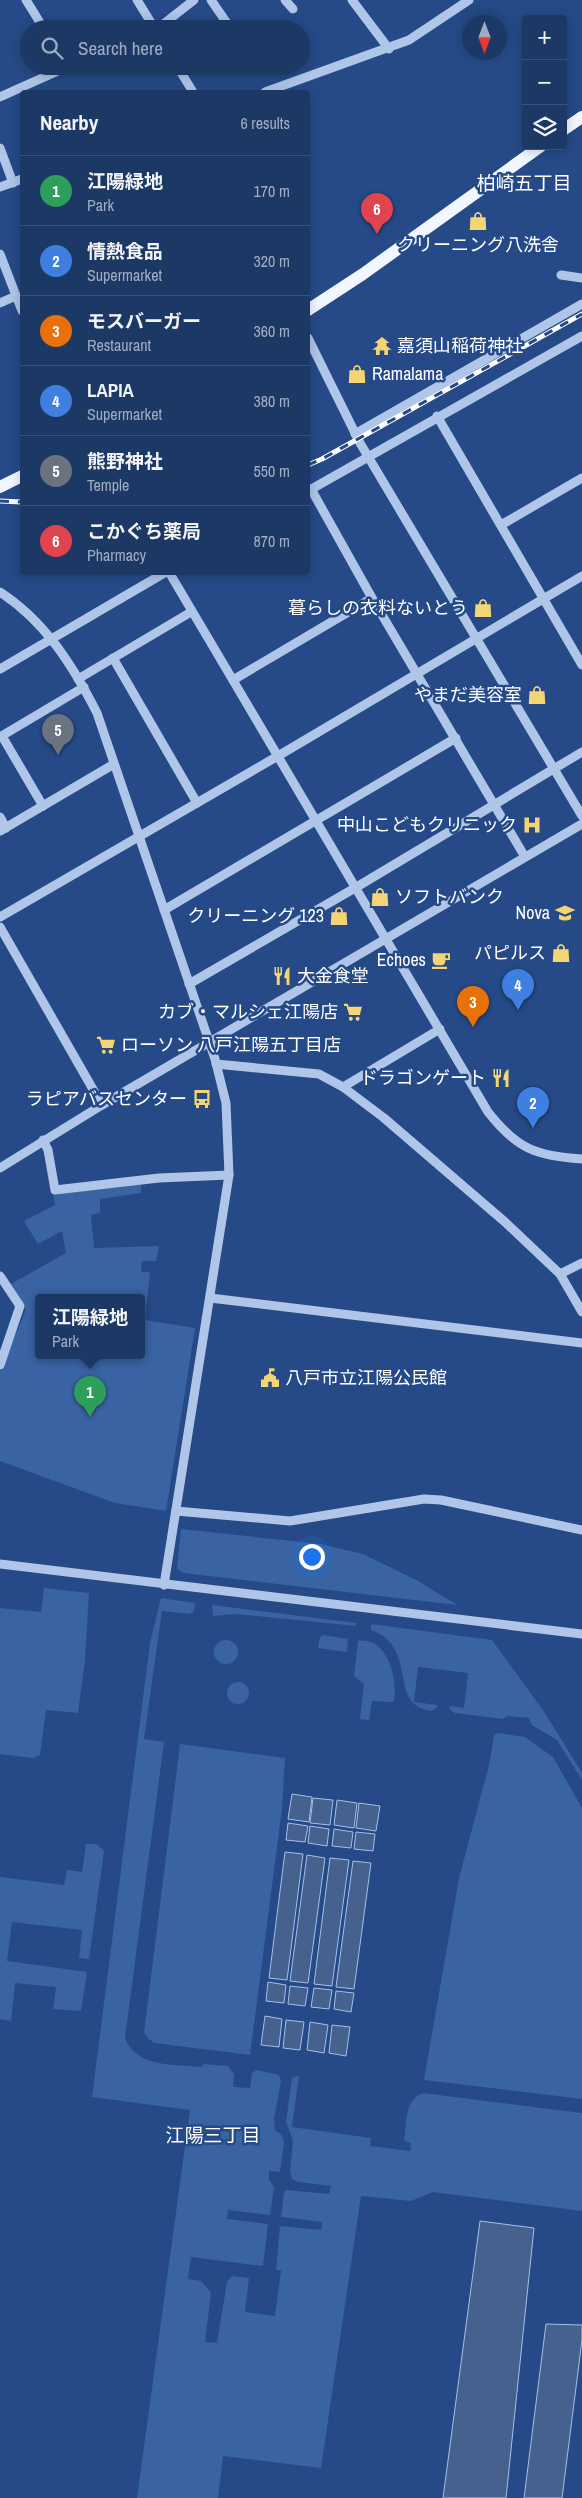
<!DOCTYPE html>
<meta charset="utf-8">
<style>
:root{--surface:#1c3865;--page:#253f6b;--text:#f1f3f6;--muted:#a0acbf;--line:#3a5279;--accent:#bca0f2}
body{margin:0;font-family:"Archivo Narrow","Noto Sans JP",sans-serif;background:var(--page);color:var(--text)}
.controls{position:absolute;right:15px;top:15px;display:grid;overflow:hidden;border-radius:5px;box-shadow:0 2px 12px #0003}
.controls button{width:45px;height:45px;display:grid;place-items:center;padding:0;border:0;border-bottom:1px solid var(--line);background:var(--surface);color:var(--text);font:25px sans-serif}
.compass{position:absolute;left:462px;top:15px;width:45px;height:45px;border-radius:50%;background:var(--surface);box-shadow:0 2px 12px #0003;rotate:180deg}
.you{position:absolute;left:311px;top:1556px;width:18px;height:18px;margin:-12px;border:4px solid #fff;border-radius:50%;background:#1a73e8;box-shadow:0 0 0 8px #1a73e833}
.badge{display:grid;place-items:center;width:32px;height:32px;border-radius:50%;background:var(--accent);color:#fff;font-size:16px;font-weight:700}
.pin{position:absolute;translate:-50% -41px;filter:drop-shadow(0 1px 2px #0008)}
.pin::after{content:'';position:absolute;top:26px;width:18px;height:15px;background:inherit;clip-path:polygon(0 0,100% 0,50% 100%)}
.popup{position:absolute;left:35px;top:1294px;width:110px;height:65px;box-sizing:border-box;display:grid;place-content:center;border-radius:5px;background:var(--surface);filter:drop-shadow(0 1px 4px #0005);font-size:16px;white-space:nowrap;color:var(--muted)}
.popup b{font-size:19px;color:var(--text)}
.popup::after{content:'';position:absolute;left:50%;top:100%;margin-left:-10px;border:10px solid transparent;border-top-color:var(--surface)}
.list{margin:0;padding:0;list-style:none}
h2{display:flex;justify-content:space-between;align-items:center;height:65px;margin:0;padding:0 20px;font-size:21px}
h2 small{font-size:16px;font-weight:400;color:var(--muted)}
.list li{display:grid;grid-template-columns:32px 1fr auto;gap:15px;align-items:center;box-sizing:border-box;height:70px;padding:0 20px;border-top:1px solid var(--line)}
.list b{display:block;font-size:19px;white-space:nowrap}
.list p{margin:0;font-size:16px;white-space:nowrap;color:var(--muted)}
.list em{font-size:16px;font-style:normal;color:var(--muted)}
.icon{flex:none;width:28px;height:28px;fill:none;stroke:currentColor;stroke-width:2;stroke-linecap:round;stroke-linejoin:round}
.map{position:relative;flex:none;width:582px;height:2498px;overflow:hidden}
.search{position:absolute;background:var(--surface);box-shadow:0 2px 12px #0003;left:20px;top:20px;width:290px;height:55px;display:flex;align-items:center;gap:12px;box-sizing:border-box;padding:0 18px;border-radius:28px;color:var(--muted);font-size:19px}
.panel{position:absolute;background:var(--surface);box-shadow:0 2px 12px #0003;left:20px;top:90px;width:290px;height:485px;border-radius:5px}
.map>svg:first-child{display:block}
.green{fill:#3963a3;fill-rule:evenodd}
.water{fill:#46618d;stroke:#a4c0ea}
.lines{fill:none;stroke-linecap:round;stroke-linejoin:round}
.minor{stroke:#afc6e9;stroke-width:9}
.major{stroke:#f2f6fe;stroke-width:12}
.rail-casing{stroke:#fff;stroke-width:5}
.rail{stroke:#254a87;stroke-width:3;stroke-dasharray:9;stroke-linecap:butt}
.labels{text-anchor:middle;stroke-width:5;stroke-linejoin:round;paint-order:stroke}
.poi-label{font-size:18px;fill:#fff;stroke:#254a87;text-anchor:end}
.neighbourhood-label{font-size:19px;fill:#fff;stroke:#254a87}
</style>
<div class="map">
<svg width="582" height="2498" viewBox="0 0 582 2498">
<rect width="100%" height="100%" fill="#254a87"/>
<!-- green -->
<g class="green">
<path d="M 141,1184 L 141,1193 L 100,1199 L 100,1213 L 91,1215 L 94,1248 L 159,1246 L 156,1261 L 142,1261 L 141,1272 L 150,1272 L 145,1320 L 195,1328 L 166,1511 L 115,1503 L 0,1461 L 0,1372 L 25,1312 L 25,1306 L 11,1284 L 66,1253 L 62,1231 L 38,1244 L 24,1221 L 55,1205 L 53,1193 ZM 39,1298 L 141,1298 L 141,1356 L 39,1356 Z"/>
<polygon points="181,1529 320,1544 363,1554 418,1581 457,1605 183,1573 177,1569"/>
<polygon points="44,1588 89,1593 85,1660 78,1713 46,1710 40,1755 33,1758 0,1754 0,1608 41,1612"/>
<path d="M 161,1598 L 195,1603 L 194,1611 L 190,1614 L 162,1611 L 144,1739 L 164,1742 L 125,2038 C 136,2068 175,2064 202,2067 L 204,2064 L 228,2066 L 234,2074 L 233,2087 L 250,2088 L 252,2073 L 256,2070 L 279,2075 L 281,2081 L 274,2119 L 275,2130 L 281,2134 L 284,2142 L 280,2172 L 269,2171 L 269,2180 L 274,2187 L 270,2215 L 228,2210 L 227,2219 L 268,2224 L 263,2266 L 191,2257 L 188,2279 L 201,2281 L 211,2293 L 205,2342 L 217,2343 L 227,2282 L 232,2276 L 249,2278 L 245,2312 L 275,2316 L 281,2270 L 276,2270 L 280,2226 L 321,2230 L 322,2222 L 281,2217 L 284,2192 L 286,2190 L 329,2194 L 331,2186 L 298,2182 L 292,2179 L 290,2171 L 293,2141 L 286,2122 L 292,2078 L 299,2076 L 292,2127 L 371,2138 L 370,2146 L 410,2151 L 411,2143 L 404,2141 C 407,2124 404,2099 423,2093 L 582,2113 L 582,2211 L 433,2192 L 411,2201 L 361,2196 L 321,2468 L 223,2456 L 218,2498 L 137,2498 L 190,2110 L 92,2097 L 150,1643 Z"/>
<polygon points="212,1605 356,1623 356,1626 236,1614 213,1616"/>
<path d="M 371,1624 L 492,1640 L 545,1713 L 582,1773 L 582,1780 L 557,1740 L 532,1725 L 529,1718 L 507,1716 L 503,1719 L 455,1713 L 450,1710 L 450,1706 L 464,1708 L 468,1673 L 418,1667 L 414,1702 L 437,1705 L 437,1707 L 432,1711 C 386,1706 420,1647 371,1630 Z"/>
<polygon points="323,1635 348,1639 347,1652 318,1648 320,1637"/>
<circle cx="226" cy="1652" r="12"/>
<path d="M 358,1641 C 387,1636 398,1678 394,1701 L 391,1702 L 372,1701 L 369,1720 L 360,1719 L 364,1684 L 354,1676 Z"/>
<circle cx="238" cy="1693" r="11"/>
<polygon points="498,1733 525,1737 553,1757 582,1808 582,2099 424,2080 459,1878 489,1765 494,1735"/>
<polygon points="180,1744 285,1758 282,1809 250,2055 154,2043 148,2038 144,2032"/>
<polygon points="86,1844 96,1844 104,1851 89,1959 79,1958 82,1930 12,1922 7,1961 87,1972 81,2011 53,2009 56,1987 15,1983 11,2021 0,2019 0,1877 64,1885 67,1870 82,1872"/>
</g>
<!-- water -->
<g class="water">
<polygon points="292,1794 312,1797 309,1822 288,1819"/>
<polygon points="313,1798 333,1800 330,1825 310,1823"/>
<polygon points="337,1800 357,1803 354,1828 334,1825"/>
<polygon points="359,1803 380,1806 376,1831 356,1828"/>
<polygon points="288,1823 308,1826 305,1842 286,1840"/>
<polygon points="310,1826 329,1829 327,1846 308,1843"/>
<polygon points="334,1829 353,1832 351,1848 332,1846"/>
<polygon points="356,1832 375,1834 373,1851 354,1849"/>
<polygon points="285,1852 303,1854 287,1980 269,1978"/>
<polygon points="307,1855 325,1858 308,1983 290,1981"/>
<polygon points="330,1858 349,1860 332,1986 314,1984"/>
<polygon points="353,1861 371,1863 354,1989 336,1987"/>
<polygon points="268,1982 286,1985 284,2003 266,2001"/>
<polygon points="290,1986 308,1988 305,2006 288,2004"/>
<polygon points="314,1988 332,1990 329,2009 311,2007"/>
<polygon points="336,1991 354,1993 351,2012 334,2009"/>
<polygon points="265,2016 282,2019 279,2047 261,2045"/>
<polygon points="286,2020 304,2022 300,2050 283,2048"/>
<polygon points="310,2022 328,2025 324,2053 307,2050"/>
<polygon points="332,2025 350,2027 346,2056 329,2053"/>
<polygon points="480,2221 534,2228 506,2498 443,2498"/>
<polygon points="546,2324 582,2325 582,2340 562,2498 524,2498"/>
</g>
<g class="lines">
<!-- minor -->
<g class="minor">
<polyline points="26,0 44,29"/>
<polyline points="137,0 155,29"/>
<polyline points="211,0 231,29"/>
<polyline points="285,0 293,9"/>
<polyline points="352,0 389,49"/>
<polyline points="157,29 194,0"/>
<polyline points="177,66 193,92"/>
<polyline points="265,92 409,40 469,0"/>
<polyline points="0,97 69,66"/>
<polyline points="0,148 13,183"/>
<polyline points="0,187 22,179"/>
<polyline points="0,254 22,311"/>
<polyline points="561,275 582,278"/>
<polyline points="0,303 16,296"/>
<polyline points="308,338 360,443 582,816"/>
<polyline points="437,416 582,665"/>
<polyline points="355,434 582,304"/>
<polyline points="311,489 372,598 525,857"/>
<polyline points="308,491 582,336"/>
<polyline points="501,525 582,478"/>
<path d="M 169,572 L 488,1112 C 518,1150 535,1155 582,1159"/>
<path d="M 0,592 C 45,621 73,666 97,713 L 215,1059 L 226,1103 L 229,1175 L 164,1585"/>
<polyline points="113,658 197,803"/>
<polyline points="0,669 166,572"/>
<polyline points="78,679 191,612"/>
<polyline points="233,680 372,598"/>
<polyline points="2,736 43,806"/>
<polyline points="0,737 84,687"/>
<polyline points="0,817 6,828"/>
<polyline points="0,831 114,764"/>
<polyline points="164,910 456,738"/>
<polyline points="0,917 278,756 582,576"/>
<polyline points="0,927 102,1105"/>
<polyline points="189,984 355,888 582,752"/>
<polyline points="216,1064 319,1074 343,1087 384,1118 505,1222 560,1274 582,1312"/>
<polyline points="343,1087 440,1029"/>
<polyline points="43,1140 48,1150 55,1190 159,1178 229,1175"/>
<polyline points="0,1168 102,1105 582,824"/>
<polyline points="560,1274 582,1263"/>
<polyline points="0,1276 20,1306 0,1365"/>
<polyline points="210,1298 582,1343"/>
<polyline points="176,1511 290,1521 424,1499 441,1500 582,1530"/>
<polyline points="0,1564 582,1634"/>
</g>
<!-- major -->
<g class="major">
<polyline points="563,130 582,117"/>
<polyline points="308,310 363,274 541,146"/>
<polyline points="0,487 22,476"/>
</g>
<!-- rail casing -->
<g class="rail-casing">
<g id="rail">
<polyline points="308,465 322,459 582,314"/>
<polyline points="0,501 22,502"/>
</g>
</g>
<!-- rail -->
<use href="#rail" class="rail"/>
</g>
<!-- icons -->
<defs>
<g id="shop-bare" transform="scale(1.5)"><path d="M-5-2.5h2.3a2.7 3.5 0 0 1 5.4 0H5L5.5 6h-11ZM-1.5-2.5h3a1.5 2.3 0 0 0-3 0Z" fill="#f3d573" stroke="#254a87" stroke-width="2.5" paint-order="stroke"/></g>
<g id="temple-bare" transform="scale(1.5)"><path d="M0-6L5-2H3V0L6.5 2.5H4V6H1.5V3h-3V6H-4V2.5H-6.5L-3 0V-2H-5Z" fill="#f3d573" stroke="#254a87" stroke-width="2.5" paint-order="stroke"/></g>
<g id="hospital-bare" transform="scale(1.5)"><path d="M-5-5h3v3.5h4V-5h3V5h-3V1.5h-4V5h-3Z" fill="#f3d573" stroke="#254a87" stroke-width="2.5" paint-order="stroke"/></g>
<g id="school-bare" transform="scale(1.5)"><path d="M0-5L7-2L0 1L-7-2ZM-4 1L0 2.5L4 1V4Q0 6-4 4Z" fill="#f3d573" stroke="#254a87" stroke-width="2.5" paint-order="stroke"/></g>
<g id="cafe-bare" transform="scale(1.5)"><path d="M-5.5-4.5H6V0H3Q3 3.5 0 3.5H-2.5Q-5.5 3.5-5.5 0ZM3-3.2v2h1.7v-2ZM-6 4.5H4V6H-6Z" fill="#f3d573" stroke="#254a87" stroke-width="2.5" paint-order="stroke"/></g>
<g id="restaurant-bare" transform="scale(1.5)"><path d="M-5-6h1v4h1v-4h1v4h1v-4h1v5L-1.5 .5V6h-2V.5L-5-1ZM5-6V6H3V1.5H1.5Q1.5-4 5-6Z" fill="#f3d573" stroke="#254a87" stroke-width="2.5" paint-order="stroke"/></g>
<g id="supermarket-bare" transform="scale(1.5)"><path d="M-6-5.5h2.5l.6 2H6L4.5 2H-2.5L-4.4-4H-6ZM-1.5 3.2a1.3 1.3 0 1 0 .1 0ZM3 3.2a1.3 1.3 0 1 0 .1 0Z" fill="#f3d573" stroke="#254a87" stroke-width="2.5" paint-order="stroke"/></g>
<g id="bus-bare" transform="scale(1.5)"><path d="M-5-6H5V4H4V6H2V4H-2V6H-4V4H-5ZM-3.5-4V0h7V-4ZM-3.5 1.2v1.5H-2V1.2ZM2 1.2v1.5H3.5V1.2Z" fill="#f3d573" stroke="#254a87" stroke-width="2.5" paint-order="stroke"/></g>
<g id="civic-bare" transform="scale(1.5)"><path d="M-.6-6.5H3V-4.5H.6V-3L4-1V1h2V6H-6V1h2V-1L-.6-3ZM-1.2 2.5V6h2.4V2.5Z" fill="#f3d573" stroke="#254a87" stroke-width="2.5" paint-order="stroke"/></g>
</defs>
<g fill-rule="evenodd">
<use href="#shop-bare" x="478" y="221"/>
<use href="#temple-bare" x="382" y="346"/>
<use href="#shop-bare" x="357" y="374"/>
<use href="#shop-bare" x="483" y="608"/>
<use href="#shop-bare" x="537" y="695"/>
<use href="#hospital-bare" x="532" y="825"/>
<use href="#shop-bare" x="380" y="897"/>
<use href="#school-bare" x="565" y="913"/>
<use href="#shop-bare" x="339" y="916"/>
<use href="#shop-bare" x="561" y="953"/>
<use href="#cafe-bare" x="441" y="960"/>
<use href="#restaurant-bare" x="282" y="976"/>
<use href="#supermarket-bare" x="353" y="1012"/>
<use href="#supermarket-bare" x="106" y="1045"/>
<use href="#restaurant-bare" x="501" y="1078"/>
<use href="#bus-bare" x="202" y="1099"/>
<use href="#civic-bare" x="270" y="1378"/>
</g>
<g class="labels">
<!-- poi labels -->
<g class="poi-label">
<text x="478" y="251" text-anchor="middle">クリーニング八洗舎</text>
<text x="397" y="352" text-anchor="start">嘉須山稲荷神社</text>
<text x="372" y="380" text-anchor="start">Ramalama</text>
<text x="468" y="614">暮らしの衣料ないとう</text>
<text x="522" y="701">やまだ美容室</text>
<text x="517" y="831">中山こどもクリニック</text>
<text x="395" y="903" text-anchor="start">ソフトバンク</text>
<text x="550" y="919">Nova</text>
<text x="324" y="922">クリーニング 123</text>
<text x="546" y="959">パピルス</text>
<text x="426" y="966">Echoes</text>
<text x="297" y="982" text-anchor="start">大金食堂</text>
<text x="338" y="1018">カブ・マルシェ江陽店</text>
<text x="121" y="1051" text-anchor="start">ローソン 八戸江陽五丁目店</text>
<text x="486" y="1084">ドラゴンゲート</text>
<text x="187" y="1105">ラピアバスセンター</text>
<text x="285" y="1384" text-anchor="start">八戸市立江陽公民館</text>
</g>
<!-- neighbourhood labels -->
<g class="neighbourhood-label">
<text x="524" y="190">柏崎五丁目</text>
<text x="213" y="2142">江陽三丁目</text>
</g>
</g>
</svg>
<div class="controls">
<button>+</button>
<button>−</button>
<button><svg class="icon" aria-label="layers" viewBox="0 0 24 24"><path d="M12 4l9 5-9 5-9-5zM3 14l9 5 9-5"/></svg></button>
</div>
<svg class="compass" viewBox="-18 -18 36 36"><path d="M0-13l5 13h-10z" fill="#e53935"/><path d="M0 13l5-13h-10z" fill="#a0acbf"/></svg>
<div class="you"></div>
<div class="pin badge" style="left:90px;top:1417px;background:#2e9e5b">1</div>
<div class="popup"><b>江陽緑地</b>Park</div>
<div class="pin badge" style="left:533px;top:1128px;background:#3f7fe0">2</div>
<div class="pin badge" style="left:473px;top:1027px;background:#e8710a">3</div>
<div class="pin badge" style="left:518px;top:1010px;background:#3f7fe0">4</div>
<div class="pin badge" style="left:58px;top:755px;background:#6b7280">5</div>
<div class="pin badge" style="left:377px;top:234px;background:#e0444e">6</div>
<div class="search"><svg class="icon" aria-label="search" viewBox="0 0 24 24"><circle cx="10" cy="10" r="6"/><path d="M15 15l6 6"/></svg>Search here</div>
<section class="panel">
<h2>Nearby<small>6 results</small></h2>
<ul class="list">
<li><span class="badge" style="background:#2e9e5b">1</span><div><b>江陽緑地</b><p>Park</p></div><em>170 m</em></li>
<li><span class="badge" style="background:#3f7fe0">2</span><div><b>情熱食品</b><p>Supermarket</p></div><em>320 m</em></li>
<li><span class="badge" style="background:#e8710a">3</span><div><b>モスバーガー</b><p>Restaurant</p></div><em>360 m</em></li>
<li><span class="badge" style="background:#3f7fe0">4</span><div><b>LAPIA</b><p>Supermarket</p></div><em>380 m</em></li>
<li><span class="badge" style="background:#6b7280">5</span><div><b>熊野神社</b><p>Temple</p></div><em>550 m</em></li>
<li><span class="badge" style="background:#e0444e">6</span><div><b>こかぐち薬局</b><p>Pharmacy</p></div><em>870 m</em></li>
</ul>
</section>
</div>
